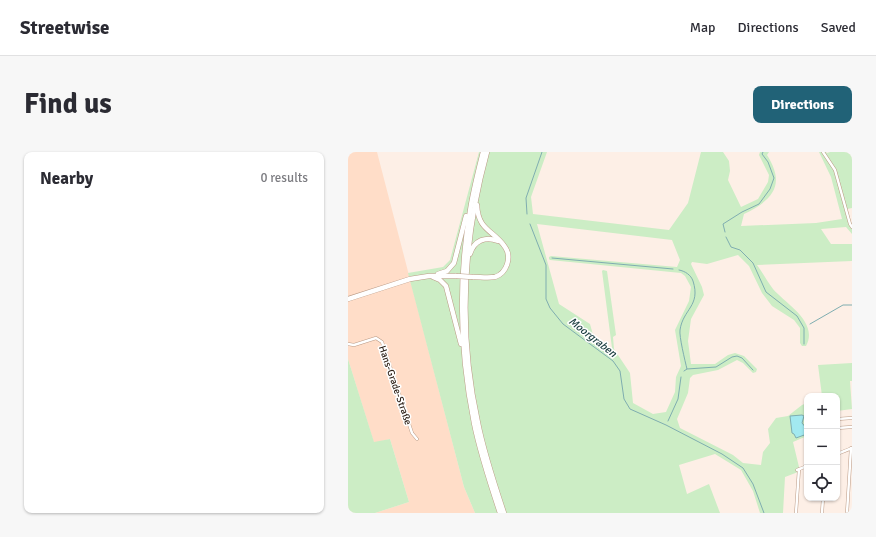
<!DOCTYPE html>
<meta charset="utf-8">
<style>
:root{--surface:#fff;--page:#f7f7f7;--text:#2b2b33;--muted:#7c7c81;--line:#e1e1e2;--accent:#216277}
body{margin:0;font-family:Signika,sans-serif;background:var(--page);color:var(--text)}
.controls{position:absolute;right:12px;bottom:12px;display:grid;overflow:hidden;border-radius:8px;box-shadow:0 1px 3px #0004}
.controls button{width:36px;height:36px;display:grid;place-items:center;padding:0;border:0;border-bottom:1px solid var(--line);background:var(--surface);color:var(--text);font:20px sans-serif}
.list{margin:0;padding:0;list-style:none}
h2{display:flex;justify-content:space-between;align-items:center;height:52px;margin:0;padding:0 16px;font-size:17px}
h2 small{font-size:13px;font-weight:400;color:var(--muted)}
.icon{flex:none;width:22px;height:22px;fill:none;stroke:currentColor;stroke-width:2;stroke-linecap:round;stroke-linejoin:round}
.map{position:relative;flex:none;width:504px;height:361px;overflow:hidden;border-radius:8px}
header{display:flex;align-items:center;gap:24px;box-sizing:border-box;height:56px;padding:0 20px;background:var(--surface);border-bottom:1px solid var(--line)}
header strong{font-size:19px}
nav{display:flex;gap:22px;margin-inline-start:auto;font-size:14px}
.intro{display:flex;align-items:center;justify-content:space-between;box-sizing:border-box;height:96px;padding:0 24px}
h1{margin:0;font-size:28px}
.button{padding:10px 18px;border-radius:8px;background:var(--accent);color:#fff;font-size:14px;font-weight:700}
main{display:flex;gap:24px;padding:0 24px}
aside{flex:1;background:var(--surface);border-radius:8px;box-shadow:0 1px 3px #0004}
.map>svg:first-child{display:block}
.built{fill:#ffddc8}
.green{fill:#ccedc5;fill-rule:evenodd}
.water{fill:#a2e9f0;stroke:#7fadb0}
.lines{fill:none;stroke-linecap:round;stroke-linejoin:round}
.stream{stroke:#7fadb0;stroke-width:1}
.minor-casing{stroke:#bb9b86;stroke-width:3.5}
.highway-casing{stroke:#bb9b86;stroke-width:5.5}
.minor{stroke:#fff;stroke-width:2.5}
.highway{stroke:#fff;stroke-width:4.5}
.highway-bridge-casing{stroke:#bb9b86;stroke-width:5.5;stroke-linecap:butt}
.highway-bridge{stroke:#fff;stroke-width:4.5}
.labels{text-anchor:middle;stroke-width:3;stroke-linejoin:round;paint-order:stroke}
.street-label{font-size:10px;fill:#2e2219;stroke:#fff}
.water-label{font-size:11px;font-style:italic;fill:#183b3e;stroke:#fff}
</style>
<header>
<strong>Streetwise</strong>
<nav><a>Map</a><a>Directions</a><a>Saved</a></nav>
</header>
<div class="intro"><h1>Find us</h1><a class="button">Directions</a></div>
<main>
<aside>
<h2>Nearby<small>0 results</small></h2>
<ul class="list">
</ul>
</aside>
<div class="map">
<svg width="504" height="361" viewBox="0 0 504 361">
<rect width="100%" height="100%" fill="#fdefe6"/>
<!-- built -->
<polygon class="built" points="0,0 29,0 116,335 127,361 27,361 61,350 42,287 26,291 0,207"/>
<!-- green -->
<g class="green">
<path d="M 131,0 L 199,0 L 183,45 L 185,62 L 321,78 L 340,51 L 353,0 L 375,0 L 381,9 L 382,19 L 380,28 L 393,55 L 410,47 L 420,30 L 421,23 L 411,3 L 412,0 L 421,0 L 419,3 C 438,33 425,48 396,62 L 393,74 L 468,71 L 494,67 L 483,25 L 471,0 L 478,0 L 479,1 L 482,0 L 504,0 L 504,56 L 499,57 L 504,73 L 504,82 L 498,75 L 473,77 L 483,92 L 504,92 L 504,109 L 409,113 C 415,121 419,129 425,137 C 438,152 471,170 458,194 L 454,194 L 452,191 L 452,176 L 446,168 L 424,154 L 414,141 L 401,114 L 390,103 L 359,112 L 344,110 L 343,112 L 354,135 L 356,143 L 343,167 L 340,189 L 343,212 L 367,212 L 380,203 L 387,201 L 396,204 L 409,217 L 408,220 L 405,221 L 395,211 L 389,208 L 370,218 L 345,223 L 342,226 L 340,241 L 329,267 L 332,276 L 385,303 L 395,311 L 413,313 L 415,300 L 422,291 L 420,277 L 428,266 L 440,264 L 454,253 L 459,251 L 459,284 L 445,290 L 451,315 L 450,320 L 437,325 L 435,361 L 412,361 L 405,339 L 393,318 L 367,302 L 331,313 L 339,342 L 361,332 L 372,361 L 127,361 L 116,335 L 60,121 L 95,115 L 102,108 ZM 189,72 L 324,88 L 332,108 L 329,115 L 203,104 L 201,105 L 201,107 L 202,108 L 333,121 L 337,124 L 343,135 L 341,149 L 327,178 L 333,214 L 328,225 L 327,240 L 318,260 L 305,262 L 285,251 L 282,221 L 266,197 L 265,185 L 268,183 L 259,119 L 255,118 L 254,119 L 264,196 L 247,190 L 242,172 L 211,152 Z"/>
<polygon points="0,207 26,290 42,287 61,350 27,361 0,361"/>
<polygon points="504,211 504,229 502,229 504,257 489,259 489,244 474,244 470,213"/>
</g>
<!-- water -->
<polygon class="water" points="454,263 456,264 454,271 459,277 459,282 448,286 446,282 444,281 442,264"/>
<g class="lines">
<!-- stream -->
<g class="stream">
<polyline points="179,62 178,46 194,0"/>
<polyline points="182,72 198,113 198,147 202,156 215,172 265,209 272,219 276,247 282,257 318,273 374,302 395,316 405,332 416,361"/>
<polyline points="377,80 375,72 394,60 411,52 422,37 426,26 420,10 414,2 415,0"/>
<polyline points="378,85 383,95 392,98 405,111 418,140 449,164 456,176 456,192"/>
<polyline points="204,106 325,117"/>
<path d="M 331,118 C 337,119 343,123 345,129 C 353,154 335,157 332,178 C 331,184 337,209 339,217 L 336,219"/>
<polyline points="462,172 495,153 504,153"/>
<polyline points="339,217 368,215 384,205 389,204 394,206 405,218"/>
<polyline points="320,269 330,247 333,225"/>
</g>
<!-- minor casing -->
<g class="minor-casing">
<g id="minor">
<polyline points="475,0 487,18 502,72 504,75"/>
<polyline points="0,192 6,193 28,186 34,190 64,281 69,287"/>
<polyline points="489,267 504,266"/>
<polyline points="489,276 504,275"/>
<polyline points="489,302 504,296"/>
<polyline points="449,318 459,314"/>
<polyline points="448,361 451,317"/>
<polyline points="474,361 475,346"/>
<polyline points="499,361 503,296"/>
</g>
</g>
<!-- highway casing -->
<g class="highway-casing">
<g id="highway">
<path d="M 135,0 C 130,20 125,39 122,59 C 110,130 112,201 126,271 C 132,301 142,331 152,361"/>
<path d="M 139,0 C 115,88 110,181 130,271 C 136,301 146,331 156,361"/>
<path d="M 122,102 C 126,88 138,84 150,89"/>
<polyline points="90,122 99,119 106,111 118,64"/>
<polyline points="85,125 92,128 98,134 113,192"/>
<path d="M 125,125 C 132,125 140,126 147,125 C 159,121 164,105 157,95 C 146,78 130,79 129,53"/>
<polyline points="0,147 62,127 81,124 108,124"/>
</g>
</g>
<!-- minor -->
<use href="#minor" class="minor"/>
<!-- highway -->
<use href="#highway" class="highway"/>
<!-- highway-bridge casing -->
<g class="highway-bridge-casing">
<polyline id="highway-bridge" points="108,124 125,125"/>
</g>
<!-- highway-bridge -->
<use href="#highway-bridge" class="highway-bridge"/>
</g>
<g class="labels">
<!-- street labels -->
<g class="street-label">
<text transform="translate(48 233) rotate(71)" y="4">Hans-Grade-Straße</text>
</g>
<!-- water labels -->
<g class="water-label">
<text transform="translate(245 185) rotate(38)" y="4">Moorgraben</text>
</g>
</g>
</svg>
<div class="controls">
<button>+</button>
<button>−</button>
<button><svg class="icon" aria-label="locate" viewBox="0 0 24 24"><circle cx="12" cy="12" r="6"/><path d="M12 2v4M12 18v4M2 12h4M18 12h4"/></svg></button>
</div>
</div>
</main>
